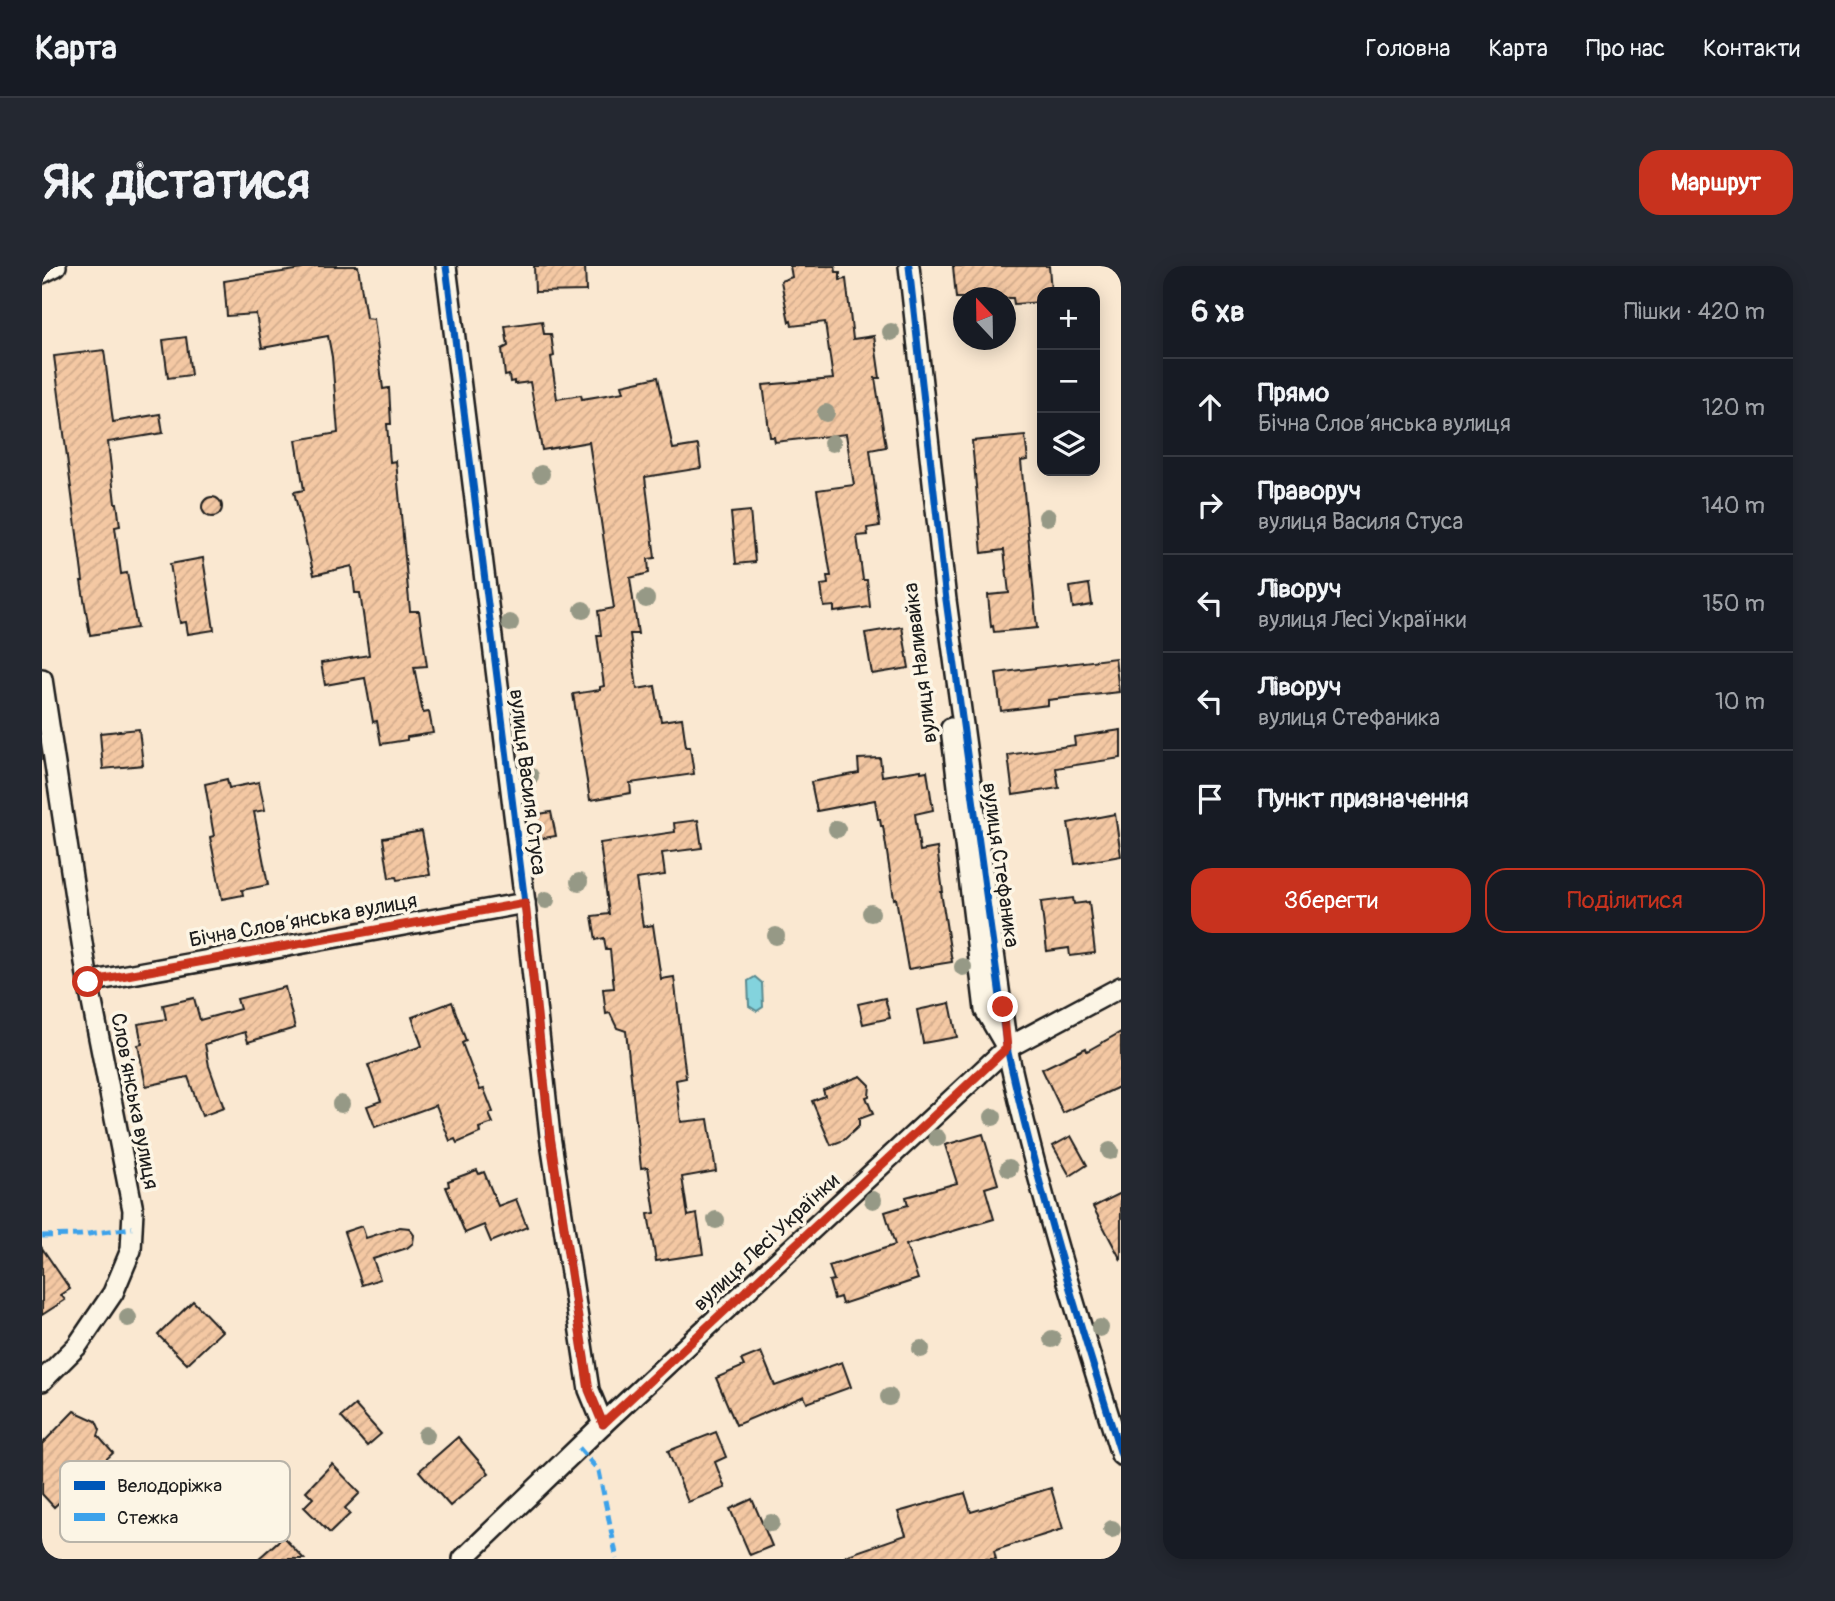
<!DOCTYPE html>
<html lang="uk">
<meta charset="utf-8">
<style>
:root{--surface:#171b24;--page:#242831;--text:#f1f3f6;--muted:#9ea1a6;--line:#363941;--accent:#c8321e}
body{margin:0;font-family:Pangolin,sans-serif;background:var(--page);color:var(--text)}
.controls{position:absolute;right:21px;top:21px;display:grid;overflow:hidden;border-radius:14px;box-shadow:0 4px 18px #0003}
.controls button{width:63px;height:63px;display:grid;place-items:center;padding:0;border:0;border-bottom:2px solid var(--line);background:var(--surface);color:var(--text);font:35px sans-serif}
.compass{position:absolute;left:911px;top:21px;width:63px;height:63px;border-radius:50%;background:var(--surface);box-shadow:0 4px 18px #0003;rotate:338deg}
.stop{position:absolute;width:21px;height:21px;margin:-16px;border:5px solid #c8321e;border-radius:50%;background:#fff}
.stop.end{background:#c8321e;border-color:#fff;box-shadow:0 2px 7px #0008}
.list{margin:0;padding:0;list-style:none}
h2{display:flex;justify-content:space-between;align-items:center;height:91px;margin:0;padding:0 28px;font-size:30px}
h2 small{font-size:23px;font-weight:400;color:var(--muted)}
.list li{display:grid;grid-template-columns:46px 1fr auto;gap:21px;align-items:center;box-sizing:border-box;height:98px;padding:0 28px;border-top:2px solid var(--line)}
.list b{display:block;font-size:26px;white-space:nowrap}
.list p{margin:0;font-size:23px;white-space:nowrap;color:var(--muted)}
.list em{font-size:23px;font-style:normal;color:var(--muted)}
.actions{display:flex;gap:14px;padding:21px 28px}
.actions a{flex:1;padding:16px 0;border:2px solid var(--accent);border-radius:21px;text-align:center;font-size:24px;color:var(--accent)}
.actions .main{background:var(--accent);color:#fff}
.icon{flex:none;width:38px;height:38px;fill:none;stroke:currentColor;stroke-width:2;stroke-linecap:round;stroke-linejoin:round}
.map{position:relative;flex:none;width:1079px;height:1293px;overflow:hidden;border-radius:21px}
header{display:flex;align-items:center;gap:42px;box-sizing:border-box;height:98px;padding:0 35px;background:var(--surface);border-bottom:2px solid var(--line)}
header strong{font-size:33px}
nav{display:flex;gap:38px;margin-inline-start:auto;font-size:24px}
.intro{display:flex;align-items:center;justify-content:space-between;box-sizing:border-box;height:168px;padding:0 42px}
h1{margin:0;font-size:49px}
.button{padding:18px 32px;border-radius:21px;background:var(--accent);color:#fff;font-size:24px;font-weight:700}
main{display:flex;gap:42px;padding:0 42px}
aside{flex:1;background:var(--surface);border-radius:21px;box-shadow:0 4px 18px #0003}
.map>svg:first-child{display:block}
.water{fill:#83d3dd;stroke:#5a8a90;stroke-width:2}
.building{fill:url(#building-hatch);stroke:#1c1c1c;stroke-width:2}
.lines{fill:none;stroke-linecap:round;stroke-linejoin:round}
.minor-casing{stroke:#1c1c1c;stroke-width:24}
.minor{stroke:#fcf5e5;stroke-width:19}
.quiet{stroke:#3da2ea;stroke-width:5;stroke-dasharray:10 5;stroke-linecap:butt}
.cycleway-casing{stroke:#fcf5e5;stroke-width:11}
.cycleway{stroke:#0057b8;stroke-width:7}
.tree{fill:#969986}
.route{stroke:#c8321e;stroke-width:9}
.labels{text-anchor:middle;stroke-width:7;stroke-linejoin:round;paint-order:stroke}
.street-label{font-size:21px;fill:#1c1c1c;stroke:#fcf5e5}
.key{fill:#fcf5e5;stroke:#b9b4a9;stroke-width:2}
.key-label{font-size:19px;fill:#1c1c1c}
</style>
<header>
<strong>Карта</strong>
<nav><a>Головна</a><a>Карта</a><a>Про нас</a><a>Контакти</a></nav>
</header>
<div class="intro"><h1>Як дістатися</h1><a class="button">Маршрут</a></div>
<main>
<div class="map">
<svg width="1079" height="1293" viewBox="0 0 1079 1293">
<defs>
<pattern id="building-hatch" width="6" height="6" patternUnits="userSpaceOnUse" patternTransform="scale(1.75)"><rect width="6" height="6" fill="#f4c8a3"/><path d="M-1 1l2-2M0 6l6-6M5 7l2-2" fill="none" stroke="#d1ab8c"/></pattern>
</defs>
<rect width="100%" height="100%" fill="#fae8d1"/>
<filter id="ink" filterUnits="userSpaceOnUse"><feTurbulence type="fractalNoise" baseFrequency=".0143" numOctaves="2"/><feDisplacementMap in="SourceGraphic" scale="14" xChannelSelector="R" yChannelSelector="G"/><feConvolveMatrix kernelMatrix="1 2 1 2 8 2 1 2 1" color-interpolation-filters="sRGB"/></filter>
<g filter="url(#ink)">
<!-- water -->
<polygon class="water" points="713,711 720,717 721,741 715,745 707,740 706,715"/>
<!-- building -->
<g class="building">
<polygon points="260,0 316,0 324,52 332,53 341,123 347,122 349,158 345,158 348,196 354,195 368,345 377,345 385,400 372,401 381,447 387,446 391,467 365,471 365,474 339,478 335,455 331,456 323,412 283,419 279,397 327,389 318,327 313,327 310,300 272,309 252,226 262,224 254,174 296,167 290,91 286,70 220,82 214,48 185,50 182,15 260,3"/>
<polygon points="492,0 543,0 544,25 493,26"/>
<polygon points="748,0 793,0 794,6 798,6 798,14 804,13 811,73 832,70 838,112 833,112 844,181 828,184 838,260 825,262 826,269 815,270 821,314 825,314 828,341 792,346 792,340 782,341 779,319 786,318 785,310 789,310 775,224 812,219 804,168 733,176 732,171 728,171 721,119 791,113 783,56 750,60 749,55 747,56 739,15 750,11"/>
<polygon points="911,0 1007,0 1009,26 1000,26 1000,36 972,38 971,32 914,32"/>
<polygon points="500,55 502,68 509,68 512,90 509,91 515,133 539,129 540,133 582,126 580,119 616,111 631,183 656,179 659,202 603,211 613,292 606,293 607,307 588,312 596,368 588,368 595,423 613,420 619,455 640,452 644,481 648,481 652,508 588,517 589,527 548,534 531,428 558,424 558,421 562,420 555,369 559,369 556,345 572,342 547,176 500,184 488,116 472,118 472,115 468,116 467,109 463,110 460,83 466,80 463,60"/>
<polygon points="144,71 149,109 126,112 121,74"/>
<polygon points="62,84 71,156 118,148 121,167 66,176 73,237 75,237 78,260 73,261 79,308 85,307 95,362 48,369 39,315 41,315 12,90"/>
<polygon points="983,170 986,194 979,195 995,362 952,366 951,360 949,361 946,329 967,327 962,284 940,287 930,175"/>
<circle cx="170" cy="241" r="10"/>
<polygon points="708,245 713,296 694,298 689,247"/>
<polygon points="161,292 172,364 146,368 144,356 138,357 128,298"/>
<polygon points="1047,318 1050,339 1031,342 1028,321"/>
<polygon points="860,361 867,402 830,408 823,367"/>
<polygon points="1073,392 1077,426 1006,434 1006,439 959,445 954,407"/>
<polygon points="97,463 101,499 61,503 58,467"/>
<polygon points="1079,464 1079,492 1014,502 1017,522 971,529 966,489 1033,479 1032,471"/>
<polygon points="838,492 840,510 879,504 879,506 885,505 891,544 873,548 878,585 895,582 901,626 899,626 910,696 866,703 854,632 852,633 841,560 839,560 838,553 836,553 833,534 775,545 769,516 817,507 816,493"/>
<polygon points="185,513 187,522 217,516 223,544 212,546 226,619 200,624 201,629 180,633 168,571 172,570 163,518"/>
<polygon points="509,546 514,570 495,573 491,549"/>
<polygon points="1073,548 1079,590 1033,598 1026,557"/>
<polygon points="656,554 660,582 620,587 623,609 594,613 601,661 611,659 619,713 632,711 644,812 634,814 639,856 666,853 674,905 640,911 646,950 655,948 661,988 614,995 606,948 613,947 606,901 599,902 584,765 575,762 568,747 564,748 561,723 572,722 568,684 564,684 562,672 554,674 550,650 567,648 558,577 633,566 632,557"/>
<polygon points="380,565 388,609 355,614 354,611 347,612 341,572"/>
<polygon points="1031,632 1032,638 1047,636 1053,687 1028,690 1027,682 1005,685 999,636"/>
<polygon points="243,721 253,762 206,776 203,766 163,778 167,800 182,842 160,850 146,811 104,820 96,779 100,778 96,758 124,753 121,739 152,732 158,754 198,743 195,733"/>
<polygon points="843,732 848,752 821,758 816,738"/>
<polygon points="410,736 424,775 420,777 438,824 442,823 451,846 447,848 451,857 437,862 438,867 415,877 413,873 408,875 394,839 333,861 325,840 339,835 326,799 380,780 370,751"/>
<polygon points="908,737 915,771 881,777 875,744"/>
<polygon points="1079,766 1079,820 1021,847 1000,803 1044,782 1045,785"/>
<polygon points="819,810 828,819 827,830 824,831 831,848 817,853 817,860 802,874 789,879 770,835 783,830 781,824"/>
<polygon points="941,868 956,918 943,922 952,953 864,979 876,1013 800,1038 798,1031 792,1033 787,1015 792,1014 787,1000 853,979 843,946 866,939 864,931 915,917 903,879"/>
<polygon points="1029,870 1045,899 1028,910 1011,880"/>
<polygon points="435,904 437,908 442,906 456,940 474,933 485,961 449,976 442,959 423,967 404,921 407,920 406,915"/>
<polygon points="1079,927 1079,994 1051,941"/>
<polygon points="320,960 324,972 358,961 367,962 372,969 371,977 365,982 331,993 338,1013 320,1019 302,966"/>
<polygon points="0,982 28,1023 19,1029 23,1034 0,1049"/>
<polygon points="151,1035 180,1065 145,1098 116,1069"/>
<polygon points="719,1086 733,1120 800,1096 809,1121 765,1137 762,1130 694,1159 674,1112 702,1100 699,1094"/>
<polygon points="313,1139 339,1168 325,1180 299,1151"/>
<polygon points="32,1145 54,1155 58,1164 56,1170 71,1187 12,1241 0,1228 0,1178"/>
<polygon points="674,1166 684,1191 673,1196 683,1222 646,1236 626,1185"/>
<polygon points="416,1171 447,1207 408,1240 377,1205"/>
<polygon points="290,1198 318,1227 303,1242 308,1248 288,1267 262,1241 271,1232 264,1225"/>
<polygon points="1009,1222 1021,1263 957,1283 952,1285 954,1293 804,1293 803,1290 864,1269 856,1246 923,1227 929,1246"/>
<polygon points="129,1230 149,1253 122,1276 102,1253"/>
<polygon points="710,1233 730,1280 708,1289 688,1243"/>
<polygon points="241,1271 262,1293 216,1293"/>
</g>
<g class="lines">
<!-- minor casing -->
<g class="minor-casing">
<g id="minor">
<polyline points="404,0 483,637 508,870 547,1124 561,1158"/>
<path d="M 867,0 L 904,334 L 965,782 C 995,920 1037,1055 1079,1189"/>
<polyline points="0,7 14,0"/>
<polyline points="0,413 46,716 91,944 89,984 71,1027 35,1080 0,1115"/>
<polyline points="909,462 943,744 961,775"/>
<polyline points="46,716 483,637"/>
<polyline points="421,1293 561,1158 965,782 1079,721"/>
</g>
</g>
<!-- minor -->
<use href="#minor" class="minor"/>
<!-- quiet -->
<g class="quiet">
<polyline points="0,970 39,969 90,962"/>
<polyline points="537,1182 557,1205 575,1293"/>
</g>
<!-- cycleway casing -->
<g class="cycleway-casing">
<g id="cycleway">
<polyline points="404,0 483,637 508,870 547,1124 561,1158"/>
<path d="M 867,0 L 904,334 L 965,782 C 995,920 1037,1055 1079,1189"/>
</g>
</g>
<!-- cycleway -->
<use href="#cycleway" class="cycleway"/>
</g>
<!-- trees -->
<g class="tree">
<circle cx="849" cy="66" r="9"/>
<circle cx="784" cy="147" r="9"/>
<circle cx="790" cy="177" r="9"/>
<circle cx="499" cy="208" r="9"/>
<circle cx="1005" cy="251" r="9"/>
<circle cx="604" cy="333" r="9"/>
<circle cx="541" cy="344" r="9"/>
<circle cx="468" cy="357" r="9"/>
<circle cx="488" cy="510" r="9"/>
<circle cx="795" cy="563" r="9"/>
<circle cx="537" cy="616" r="9"/>
<circle cx="504" cy="634" r="9"/>
<circle cx="829" cy="647" r="9"/>
<circle cx="734" cy="670" r="9"/>
<circle cx="921" cy="701" r="9"/>
<circle cx="299" cy="838" r="9"/>
<circle cx="951" cy="851" r="9"/>
<circle cx="895" cy="872" r="9"/>
<circle cx="1068" cy="885" r="9"/>
<circle cx="967" cy="902" r="9"/>
<circle cx="831" cy="934" r="9"/>
<circle cx="674" cy="954" r="9"/>
<circle cx="86" cy="1052" r="9"/>
<circle cx="1058" cy="1062" r="9"/>
<circle cx="1010" cy="1073" r="9"/>
<circle cx="879" cy="1083" r="9"/>
<circle cx="847" cy="1131" r="9"/>
<circle cx="384" cy="1169" r="9"/>
<circle cx="729" cy="1257" r="9"/>
<circle cx="1070" cy="1263" r="9"/>
</g>
</g>
<g class="lines" filter="url(#ink)">
<!-- route -->
<polyline class="route" points="46,716 483,637 508,870 547,1124 561,1158 965,782 961,741"/>
</g>
<g class="labels">
<!-- street labels -->
<g class="street-label">
<text transform="translate(878 397) rotate(-97)" y="7">вулиця Наливайка</text>
<text transform="translate(486 516) rotate(83)" y="7">вулиця Василя Стуса</text>
<text transform="translate(959 599) rotate(82)" y="7">вулиця Стефаника</text>
<text transform="translate(261 654) rotate(-10)" y="7">Бічна Словʼянська вулиця</text>
<text transform="translate(93 835) rotate(79)" y="7">Словʼянська вулиця</text>
<text transform="translate(724 976) rotate(-43)" y="7">вулиця Лесі Українки</text>
</g>
</g>
<!-- legend -->
<rect x="18" y="1195" width="230" height="81" rx="10" class="key"/>
<rect x="32" y="1215" width="31" height="9" fill="#0057b8"/>
<rect x="32" y="1247" width="31" height="8" fill="#3da2ea"/>
<g class="key-label">
<text x="75" y="1226">Велодоріжка</text>
<text x="75" y="1258">Стежка</text>
</g>
</svg>
<div class="controls">
<button>+</button>
<button>−</button>
<button><svg class="icon" aria-label="layers" viewBox="0 0 24 24"><path d="M12 4l9 5-9 5-9-5zM3 14l9 5 9-5"/></svg></button>
</div>
<svg class="compass" viewBox="-18 -18 36 36"><path d="M0-13l5 13h-10z" fill="#e53935"/><path d="M0 13l5-13h-10z" fill="#9ea1a6"/></svg>
<div class="stop" style="left:46px;top:716px"></div>
<div class="stop end" style="left:961px;top:741px"></div>
</div>
<aside>
<h2>6 хв<small>Пішки · 420 m</small></h2>
<ul class="list">
<li><svg class="icon" aria-label="ahead" viewBox="0 0 24 24"><path d="M12 20V5M6 11l6-6 6 6"/></svg><div><b>Прямо</b><p>Бічна Словʼянська вулиця</p></div><em>120 m</em></li>
<li><svg class="icon" aria-label="right" viewBox="0 0 24 24"><path d="M7 20v-9h11M14 6l5 5-5 5"/></svg><div><b>Праворуч</b><p>вулиця Василя Стуса</p></div><em>140 m</em></li>
<li><svg class="icon" aria-label="left" viewBox="0 0 24 24"><path d="M17 20v-9H6M10 6l-5 5 5 5"/></svg><div><b>Ліворуч</b><p>вулиця Лесі Українки</p></div><em>150 m</em></li>
<li><svg class="icon" aria-label="left" viewBox="0 0 24 24"><path d="M17 20v-9H6M10 6l-5 5 5 5"/></svg><div><b>Ліворуч</b><p>вулиця Стефаника</p></div><em>10 m</em></li>
<li><svg class="icon" aria-label="arrive" viewBox="0 0 24 24"><path d="M6 21V4h12l-3 4 3 4H6"/></svg><div><b>Пункт призначення</b></div></li>
</ul>
<div class="actions"><a class="main">Зберегти</a><a>Поділитися</a></div>
</aside>
</main>
